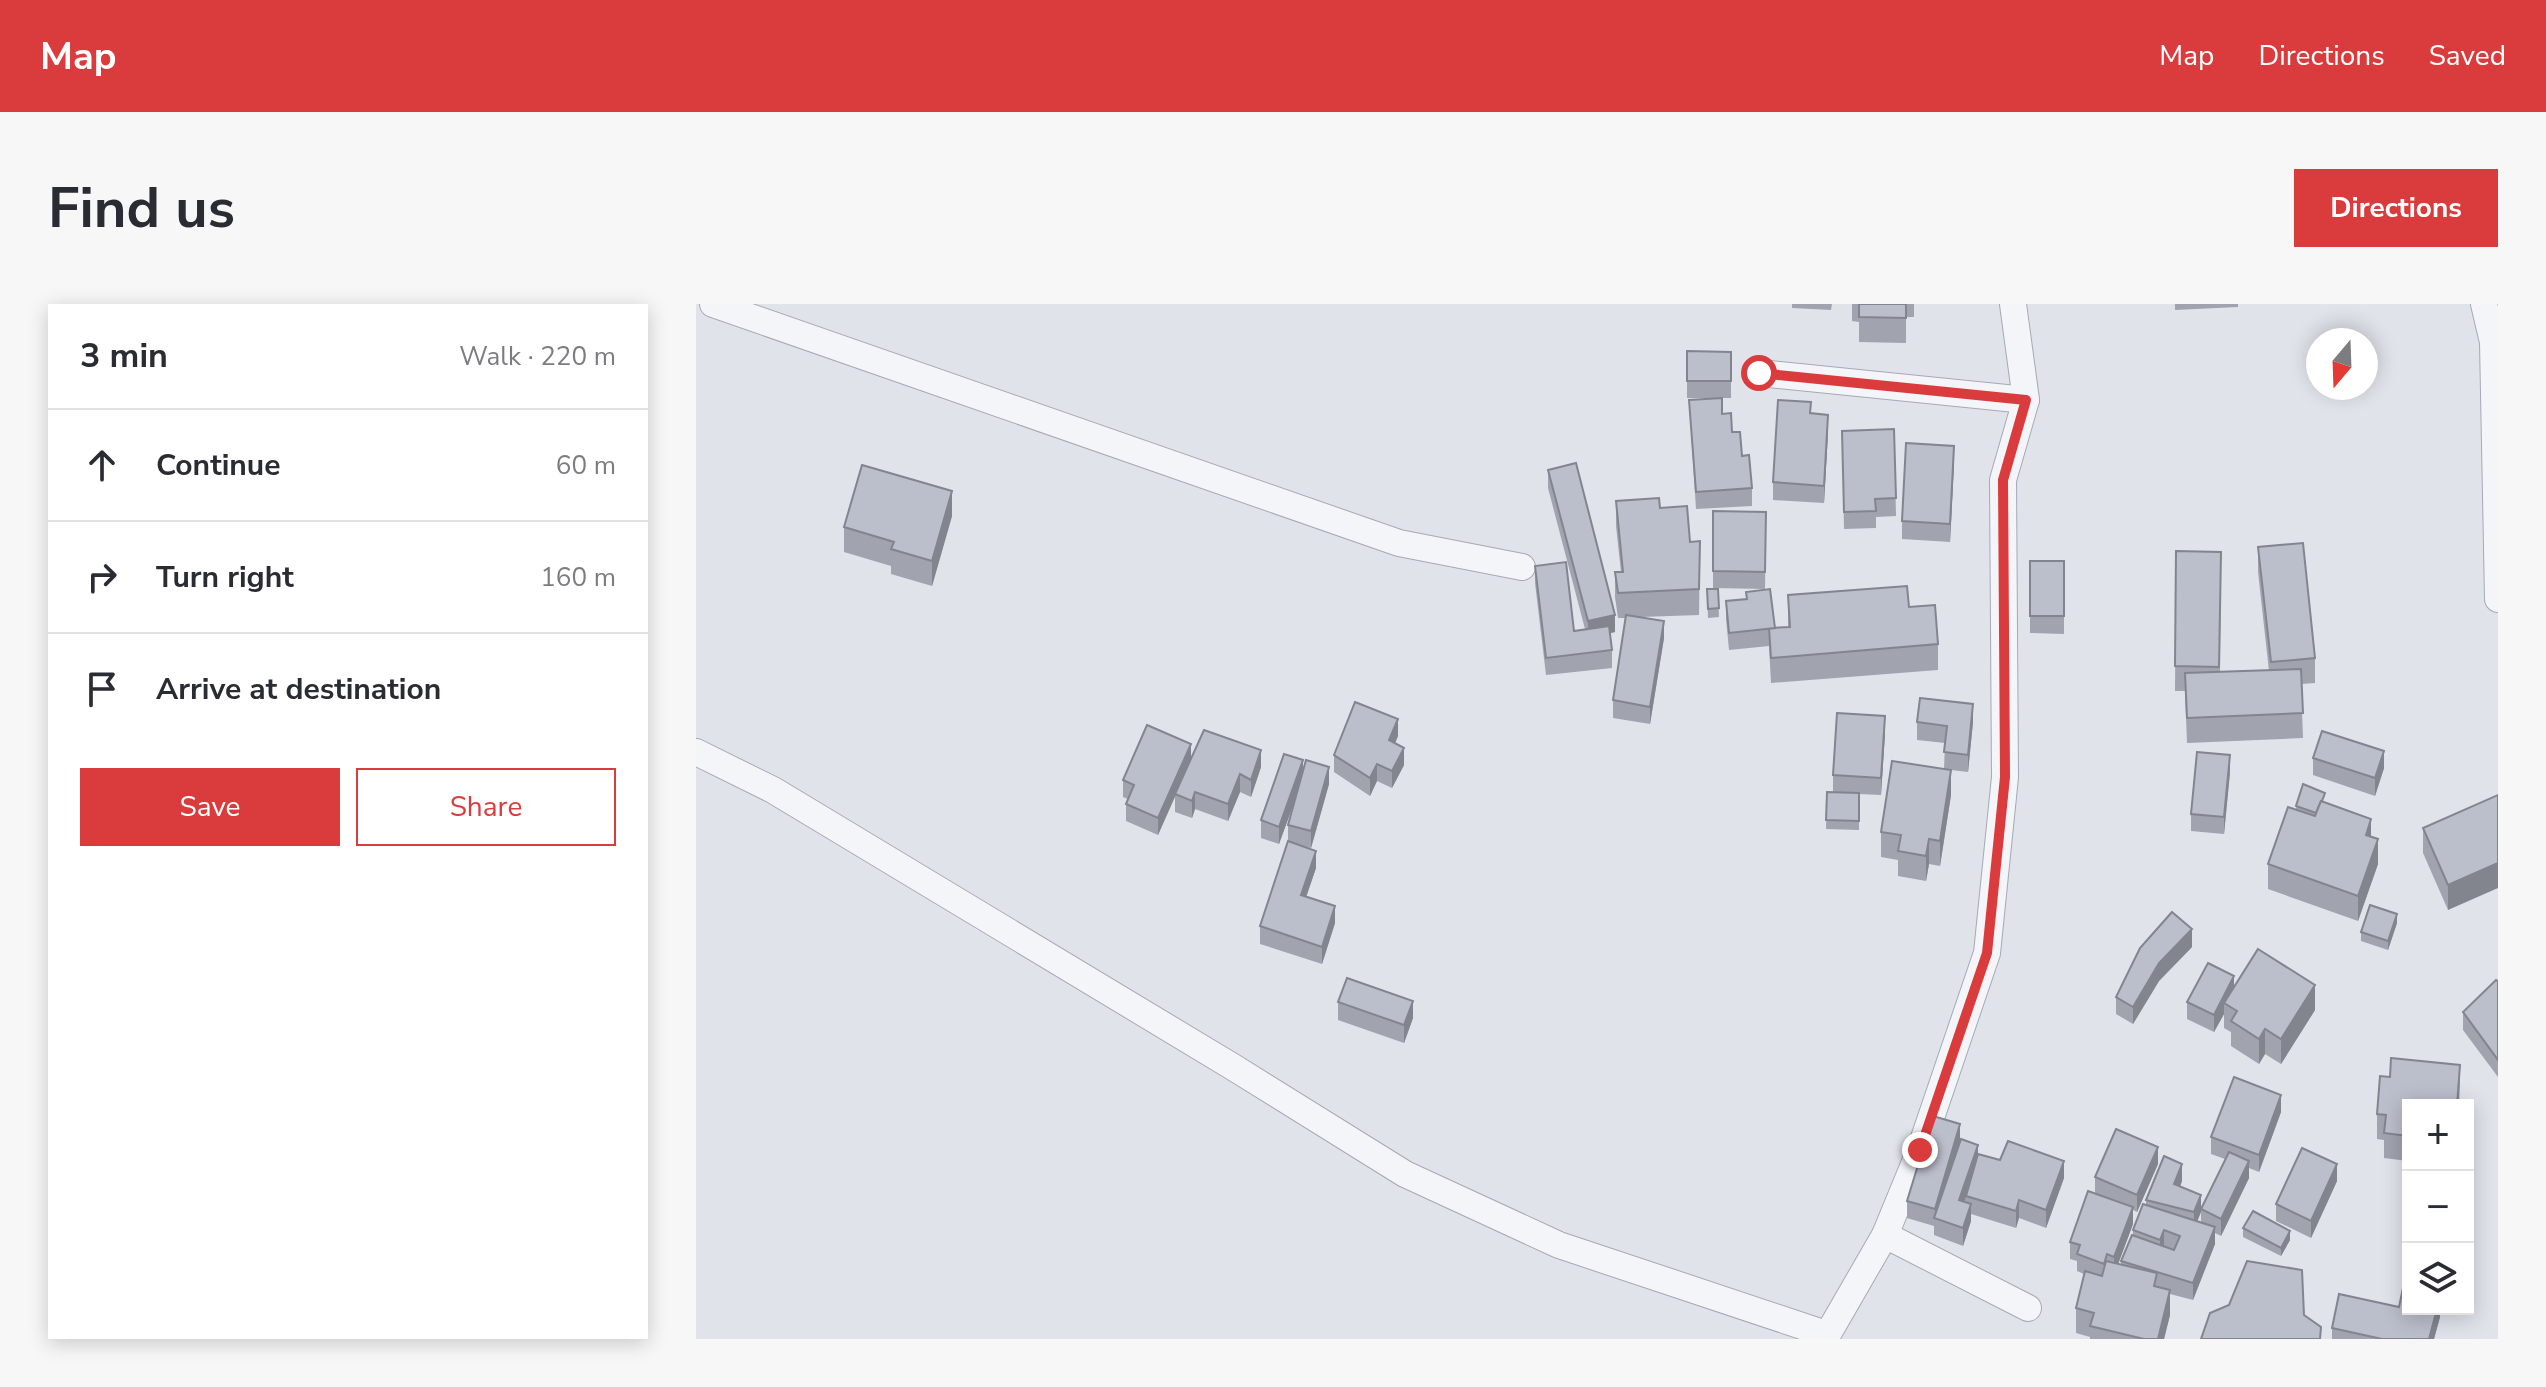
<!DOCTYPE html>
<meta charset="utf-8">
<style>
:root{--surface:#fff;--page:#f7f7f7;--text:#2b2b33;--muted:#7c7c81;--line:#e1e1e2;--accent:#da3c3d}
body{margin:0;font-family:"Nunito Sans",sans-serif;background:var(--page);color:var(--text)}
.controls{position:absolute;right:24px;bottom:24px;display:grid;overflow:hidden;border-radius:0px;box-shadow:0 4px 20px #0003}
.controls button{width:72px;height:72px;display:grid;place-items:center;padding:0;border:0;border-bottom:2px solid var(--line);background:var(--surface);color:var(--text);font:40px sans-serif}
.compass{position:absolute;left:1610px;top:24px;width:72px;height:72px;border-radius:50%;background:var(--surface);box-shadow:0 4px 20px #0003;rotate:199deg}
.stop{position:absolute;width:24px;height:24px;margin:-18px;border:6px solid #da3c3d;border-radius:50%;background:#fff}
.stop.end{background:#da3c3d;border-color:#fff;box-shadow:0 2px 8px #0008}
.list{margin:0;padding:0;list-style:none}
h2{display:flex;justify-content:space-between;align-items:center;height:104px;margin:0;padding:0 32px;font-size:34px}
h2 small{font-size:26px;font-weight:400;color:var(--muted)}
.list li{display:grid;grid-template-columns:52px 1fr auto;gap:24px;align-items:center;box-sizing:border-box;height:112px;padding:0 32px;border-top:2px solid var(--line)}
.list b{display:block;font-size:30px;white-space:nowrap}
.list em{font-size:26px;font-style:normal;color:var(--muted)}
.actions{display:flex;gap:16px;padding:24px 32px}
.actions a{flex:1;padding:18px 0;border:2px solid var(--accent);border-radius:0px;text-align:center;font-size:28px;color:var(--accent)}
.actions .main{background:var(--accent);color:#fff}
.icon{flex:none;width:44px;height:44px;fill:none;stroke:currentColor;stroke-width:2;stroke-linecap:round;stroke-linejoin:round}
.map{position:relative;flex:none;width:1802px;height:1035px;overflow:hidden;border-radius:0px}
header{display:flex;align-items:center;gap:48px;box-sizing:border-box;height:112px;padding:0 40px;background:var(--accent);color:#fff}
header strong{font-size:38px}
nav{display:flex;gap:44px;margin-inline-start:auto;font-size:28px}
.intro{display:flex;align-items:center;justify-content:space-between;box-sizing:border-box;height:192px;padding:0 48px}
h1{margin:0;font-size:56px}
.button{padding:20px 36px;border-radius:0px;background:var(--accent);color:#fff;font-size:28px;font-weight:700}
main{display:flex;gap:48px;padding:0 48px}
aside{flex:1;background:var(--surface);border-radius:0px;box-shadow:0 4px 20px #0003}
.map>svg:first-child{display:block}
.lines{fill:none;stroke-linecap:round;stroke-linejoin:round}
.street-casing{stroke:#a6a9b6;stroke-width:28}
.street{stroke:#f4f5f9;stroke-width:26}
.wall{fill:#a1a3af}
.shaded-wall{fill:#83858e}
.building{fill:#bbbecb;stroke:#83858e;stroke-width:2}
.route{stroke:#da3c3d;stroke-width:10}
</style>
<header>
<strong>Map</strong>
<nav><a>Map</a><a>Directions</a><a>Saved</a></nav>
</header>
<div class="intro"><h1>Find us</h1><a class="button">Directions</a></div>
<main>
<aside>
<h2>3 min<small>Walk · 220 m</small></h2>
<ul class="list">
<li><svg class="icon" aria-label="ahead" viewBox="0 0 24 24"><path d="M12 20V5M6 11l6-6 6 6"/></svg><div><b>Continue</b></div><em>60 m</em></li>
<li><svg class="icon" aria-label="right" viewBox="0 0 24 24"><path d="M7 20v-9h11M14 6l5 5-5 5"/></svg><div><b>Turn right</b></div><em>160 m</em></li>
<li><svg class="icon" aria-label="arrive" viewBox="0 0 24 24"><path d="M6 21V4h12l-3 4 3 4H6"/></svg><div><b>Arrive at destination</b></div></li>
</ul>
<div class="actions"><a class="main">Save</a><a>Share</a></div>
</aside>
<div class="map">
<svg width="1802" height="1035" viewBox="0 0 1802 1035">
<rect width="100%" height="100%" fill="#e1e3eb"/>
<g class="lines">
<!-- street casing -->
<g class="street-casing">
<g id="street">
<polyline points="17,0 703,239 826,263"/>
<polyline points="1788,0 1797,38 1802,295"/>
<polyline points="1063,69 1330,96"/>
<polyline points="0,448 77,486 537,763 709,870 863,941 1130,1030"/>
<polyline points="1189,931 1332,1004"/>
<polyline points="1129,1035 1189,931 1224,846 1291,649 1309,473 1307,176 1330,96 1317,0"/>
</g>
</g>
<!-- street -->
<use href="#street" class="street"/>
</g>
<!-- wall -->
<g class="wall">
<polygon points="1096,0 1136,0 1135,6 1096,4"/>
<polygon points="1156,0 1218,0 1218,13 1210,13 1210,39 1163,38 1163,18 1156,17"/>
<polygon points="1479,0 1542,0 1542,3 1479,6"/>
<polygon points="991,47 1035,48 1035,94 1026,94 1026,110 1036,128 1046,152 1056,184 1056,202 1000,205 993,96 1018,94 991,94"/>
<polygon points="1115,109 1132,128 1128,199 1077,196 1077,178"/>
<polygon points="1198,125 1200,212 1180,213 1180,224 1148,225 1146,127"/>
<polygon points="1258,159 1254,238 1206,235 1206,217"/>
<polygon points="852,166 919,328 914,329 916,346 916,364 850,371 839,279 839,262 878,327 889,325 852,184"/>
<polygon points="920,197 964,204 994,238 1004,237 1003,311 945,313 968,334 954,420 917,414 917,396 930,314 922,314 919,293 919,268 925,268 920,222"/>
<polygon points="1017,207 1070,208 1069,285 1017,284"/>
<polygon points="256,212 236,282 195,270 195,262 148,248 148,223"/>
<polygon points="1562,243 1619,354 1619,379 1605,380 1607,434 1491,439 1489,387 1479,387 1480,247 1525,248 1524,368 1573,367 1562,268"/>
<polygon points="1334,257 1368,257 1368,330 1334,329"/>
<polygon points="1011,285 1022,285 1023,313 1012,314"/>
<polygon points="1050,288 1079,324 1092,323 1092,291 1213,303 1242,340 1242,366 1075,379 1073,342 1033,346 1030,315 1030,297 1050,295"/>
<polygon points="1221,418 1277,418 1272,468 1255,466 1255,491 1244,562 1233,560 1230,577 1202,572 1202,556 1185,553 1185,528 1248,465 1249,439 1221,436"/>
<polygon points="1189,429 1185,491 1163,490 1163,526 1130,525 1131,488 1137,488 1137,471"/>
<polygon points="702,432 699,439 708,461 696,484 681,477 674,492 638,468 638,451"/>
<polygon points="1617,454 1688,464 1679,492 1617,471"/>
<polygon points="495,456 565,463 555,493 544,488 532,517 499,505 496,514 479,508 479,491 462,531 430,517 430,500 432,495 427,493 427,476"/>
<polygon points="1534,468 1528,530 1495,527 1495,510"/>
<polygon points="607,469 633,480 615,544 606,542 620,564 610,593 639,619 626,660 564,640 564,622 592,537 592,521 601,490 583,540 565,534 565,516"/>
<polygon points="1802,491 1752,606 1727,549 1727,524"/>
<polygon points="1629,498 1675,533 1682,560 1662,617 1572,585 1572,560 1600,506 1600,502"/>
<polygon points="1701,619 1692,646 1665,637 1665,628"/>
<polygon points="1496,643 1463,677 1437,720 1420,710 1420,693"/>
<polygon points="1802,677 1802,773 1767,726 1767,708"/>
<polygon points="1538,682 1619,706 1585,760 1569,750 1563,760 1535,742 1535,728 1528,724 1528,710 1518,728 1491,715 1491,698"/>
<polygon points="642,698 717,714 708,739 642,716"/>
<polygon points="1695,754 1764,761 1763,801 1712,801 1712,857 1688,854 1688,836 1681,835 1681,810 1684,772 1694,773"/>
<polygon points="1585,808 1563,868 1553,864 1553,874 1525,932 1519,929 1519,940 1497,996 1474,990 1474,1011 1468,1035 1394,1035 1394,1033 1380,1029 1380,1004 1388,970 1381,967 1381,957 1374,955 1374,938 1399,890 1399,873 1462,860 1441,908 1437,906 1437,920 1422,960 1425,960 1425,957 1437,931 1437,926 1450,901 1450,896 1486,877 1484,883 1505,908 1501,917 1505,919 1505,905 1529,855 1515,850 1515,833"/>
<polygon points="1264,837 1282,850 1368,874 1350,924 1323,914 1320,924 1275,910 1275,917 1267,942 1238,931 1238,922 1211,914 1211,897"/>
<polygon points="1641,877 1615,934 1580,917 1580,900"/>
<polygon points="1547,924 1594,936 1585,952 1547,933"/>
<polygon points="1703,1003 1744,1005 1744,1013 1738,1035 1636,1035 1636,1024"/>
</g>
<!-- shaded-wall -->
<g class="shaded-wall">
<polygon points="1132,111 1132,128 1128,199 1128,182"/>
<polygon points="1258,142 1258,159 1254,238 1254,220"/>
<polygon points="256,187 256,212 236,282 236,257"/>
<polygon points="919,311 919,328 892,334 892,317"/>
<polygon points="968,317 968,334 954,420 954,403"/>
<polygon points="1277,400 1277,418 1272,468 1272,451"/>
<polygon points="1189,412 1189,429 1185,491 1185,474"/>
<polygon points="702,415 702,432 693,454 693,436"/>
<polygon points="495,440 495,457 462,531 462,514"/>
<polygon points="708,444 708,461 696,484 696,467"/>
<polygon points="565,446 565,463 555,493 555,476"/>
<polygon points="1688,447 1688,464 1679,492 1679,474"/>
<polygon points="1534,451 1534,468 1528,530 1528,513"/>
<polygon points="607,456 607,474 583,540 583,523"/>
<polygon points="681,460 681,477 674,492 674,474"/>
<polygon points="633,463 633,480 615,544 615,527"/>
<polygon points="1255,466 1255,491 1244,562 1244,537"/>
<polygon points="544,470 544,488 532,517 532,500"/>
<polygon points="499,488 499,505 496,514 496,497"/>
<polygon points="1675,515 1675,540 1670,531"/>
<polygon points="1233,535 1233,560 1230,577 1230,552"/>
<polygon points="1682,535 1682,560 1662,617 1662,592"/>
<polygon points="620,547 620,564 605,608 605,591"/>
<polygon points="1802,559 1802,584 1752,606 1752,581"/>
<polygon points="639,602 639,619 626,660 626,643"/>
<polygon points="1701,610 1701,619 1692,646 1692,637"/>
<polygon points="1496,625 1496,643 1463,677 1437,720 1437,703 1463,659"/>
<polygon points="1538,672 1538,690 1528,699 1528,710 1518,728 1518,711"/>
<polygon points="1619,681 1619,706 1585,760 1585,735"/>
<polygon points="717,697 717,714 708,739 708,721"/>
<polygon points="1569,725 1569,750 1563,760 1563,735"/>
<polygon points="1764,761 1763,801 1761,801"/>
<polygon points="1585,791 1585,808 1563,868 1563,851"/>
<polygon points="1264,820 1264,837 1239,914 1239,905"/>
<polygon points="1282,841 1282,858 1263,913 1263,896"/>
<polygon points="1462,843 1462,860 1441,908 1441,891"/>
<polygon points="1368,857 1368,874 1350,924 1350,906"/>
<polygon points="1553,857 1553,874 1525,932 1525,915"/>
<polygon points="1486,860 1486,877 1478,898 1478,880"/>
<polygon points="1641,860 1641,877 1615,934 1615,917"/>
<polygon points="1505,891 1505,908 1498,925 1498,908"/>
<polygon points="1323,896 1323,914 1320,924 1320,907"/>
<polygon points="1275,900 1275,917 1267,942 1267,924"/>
<polygon points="1437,903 1437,920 1418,971 1418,953"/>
<polygon points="1519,923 1519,940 1497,996 1497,979"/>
<polygon points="1468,926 1468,943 1464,953 1464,936"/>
<polygon points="1594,927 1594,936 1585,952 1585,944"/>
<polygon points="1474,986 1474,1011 1468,1035 1462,1035"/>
<polygon points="1741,1005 1744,1005 1744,1013 1738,1035 1733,1035"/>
</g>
<!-- building -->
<g class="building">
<polygon points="1163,0 1210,0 1210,14 1163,13"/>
<polygon points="991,47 1035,48 1035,77 991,77"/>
<polygon points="1026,94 1026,110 1035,109 1036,128 1044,128 1046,152 1053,151 1056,184 1000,188 993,96"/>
<polygon points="1082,96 1115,98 1114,109 1132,111 1128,182 1077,178"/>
<polygon points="1198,125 1200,194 1179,195 1180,207 1148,208 1146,127"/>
<polygon points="1210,139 1258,142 1254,220 1206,217"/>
<polygon points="880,159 919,311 892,317 852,166"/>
<polygon points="166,161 256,187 236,257 195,245 198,238 148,223"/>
<polygon points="963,194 964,204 991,202 994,238 1004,237 1003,285 922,289 919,268 927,268 920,197"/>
<polygon points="1017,207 1070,208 1069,268 1017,267"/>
<polygon points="1607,239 1619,354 1575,358 1562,243"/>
<polygon points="1480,247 1525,248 1523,363 1479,362"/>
<rect x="1334" y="257" width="34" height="55"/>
<polygon points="870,258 878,327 913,322 916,346 850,354 839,262"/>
<polygon points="1211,282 1213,303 1239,301 1242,340 1075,354 1073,324 1094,323 1092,291"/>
<polygon points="1011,285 1022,285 1023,304 1012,305"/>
<polygon points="1074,285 1079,324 1033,329 1030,297 1051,295 1050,288"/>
<polygon points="930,311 968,317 954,403 917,396"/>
<polygon points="1605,365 1607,409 1491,414 1489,369"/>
<polygon points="1224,394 1277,400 1272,451 1248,448 1251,422 1221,418"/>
<polygon points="659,398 702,415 693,436 708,444 696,467 681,460 674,474 638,451"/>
<polygon points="1141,409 1189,412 1185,474 1137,471"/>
<polygon points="451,421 495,440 462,514 430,500 438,481 427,476"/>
<polygon points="508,426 565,446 555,476 544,470 532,500 499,488 496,497 479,490"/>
<polygon points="1626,427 1688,447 1679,474 1617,454"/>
<polygon points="1501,448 1534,451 1528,513 1495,510"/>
<polygon points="588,450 607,456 583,523 565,516"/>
<polygon points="610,456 633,463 615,527 592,521"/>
<polygon points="1196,457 1255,466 1244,537 1233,535 1230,552 1202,547 1205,531 1185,528"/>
<polygon points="1607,480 1629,489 1626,497 1625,497 1620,509 1600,502"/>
<polygon points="1131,488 1163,489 1163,517 1130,516"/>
<polygon points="1802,491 1802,559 1752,581 1727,524"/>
<polygon points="1625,497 1675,515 1670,531 1682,535 1662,592 1572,560 1592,503 1619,512"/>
<polygon points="592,537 620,547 605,591 639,602 626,643 564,622"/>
<polygon points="1674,601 1701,610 1692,637 1665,628"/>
<polygon points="1476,608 1496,625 1463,659 1437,703 1420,693 1444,644"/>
<polygon points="1562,645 1619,681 1585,735 1569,725 1563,735 1535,717 1541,707 1528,699"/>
<polygon points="1512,659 1538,672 1518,711 1491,698"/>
<polygon points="651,674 717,697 708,721 642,698"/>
<polygon points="1800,676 1802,677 1802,756 1767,708"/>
<polygon points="1695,754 1764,761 1761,801 1712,801 1712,832 1688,829 1690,811 1681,810 1684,772 1694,773"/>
<polygon points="1538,773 1585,791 1563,851 1515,833"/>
<polygon points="1237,812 1264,820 1239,905 1211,897"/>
<polygon points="1420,825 1462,843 1441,891 1399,873"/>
<polygon points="1265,835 1282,841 1263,896 1275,900 1267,924 1238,914"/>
<polygon points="1312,837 1368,857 1350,906 1323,896 1320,907 1270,892 1282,850 1304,856"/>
<polygon points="1606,844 1641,860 1615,917 1580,900"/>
<polygon points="1533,848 1553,857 1525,915 1505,905"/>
<polygon points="1468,852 1486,860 1478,880 1505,891 1498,908 1450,896"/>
<polygon points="1392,887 1437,903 1418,953 1411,950 1408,960 1381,950 1384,941 1374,938"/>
<polygon points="1447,900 1519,923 1497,979 1425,957 1436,931 1478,946 1484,932 1468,926 1464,936 1437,926"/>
<polygon points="1557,907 1594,927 1585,944 1547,924"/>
<polygon points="1410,957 1461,969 1458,982 1474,986 1462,1035 1448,1035 1394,1022 1398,1009 1380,1004 1389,967 1406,972"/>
<polygon points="1551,957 1606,966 1608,1011 1625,1023 1624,1035 1505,1035 1514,1009 1533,1001"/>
<polygon points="1707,984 1712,985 1712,1005 1741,1005 1733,1035 1686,1035 1636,1024 1643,990 1703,1003"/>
</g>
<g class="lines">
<!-- route -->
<polyline class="route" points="1063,69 1330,96 1307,176 1309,473 1291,649 1224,846"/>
</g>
</svg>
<div class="controls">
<button>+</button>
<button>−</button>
<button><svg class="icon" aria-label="layers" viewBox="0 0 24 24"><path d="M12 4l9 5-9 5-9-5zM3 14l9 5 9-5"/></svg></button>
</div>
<svg class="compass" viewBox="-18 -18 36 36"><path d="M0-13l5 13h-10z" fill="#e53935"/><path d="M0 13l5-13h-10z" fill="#7c7c81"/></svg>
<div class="stop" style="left:1063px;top:69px"></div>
<div class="stop end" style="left:1224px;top:846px"></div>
</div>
</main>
